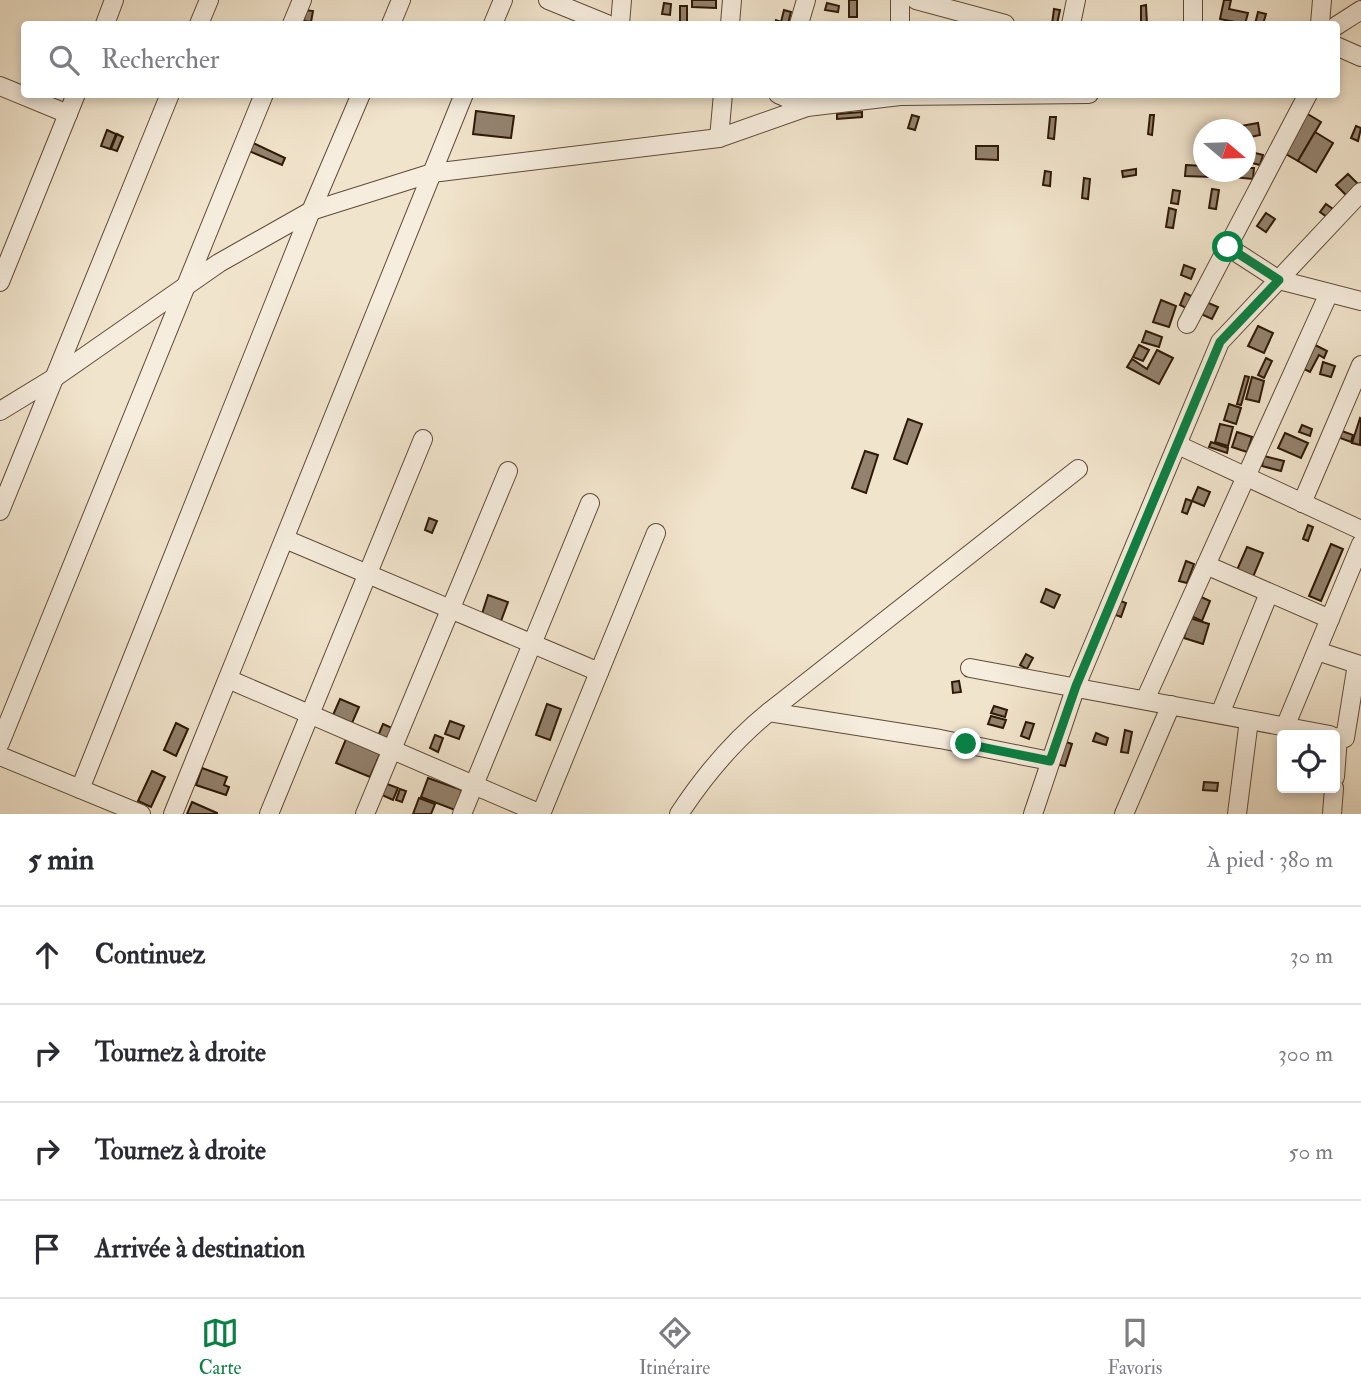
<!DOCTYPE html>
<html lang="fr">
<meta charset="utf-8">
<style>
:root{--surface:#fff;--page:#f2f2f3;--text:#2b2b33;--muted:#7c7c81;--line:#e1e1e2;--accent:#0b8043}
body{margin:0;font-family:"IM FELL Double Pica",serif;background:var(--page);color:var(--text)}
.controls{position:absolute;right:21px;bottom:21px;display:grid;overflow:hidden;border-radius:7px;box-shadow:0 4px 10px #0003}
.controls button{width:63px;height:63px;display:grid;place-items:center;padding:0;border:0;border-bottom:2px solid var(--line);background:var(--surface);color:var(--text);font:35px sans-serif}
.compass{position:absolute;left:1193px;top:119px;width:63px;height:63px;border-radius:50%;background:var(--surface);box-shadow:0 4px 10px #0003;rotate:109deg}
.stop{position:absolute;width:21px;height:21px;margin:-16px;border:5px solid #0b8043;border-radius:50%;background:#fff}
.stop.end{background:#0b8043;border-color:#fff;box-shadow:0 2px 7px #0008}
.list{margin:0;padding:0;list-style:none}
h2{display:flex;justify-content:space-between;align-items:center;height:91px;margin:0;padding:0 28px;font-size:30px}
h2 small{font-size:23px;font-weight:400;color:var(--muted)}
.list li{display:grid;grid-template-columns:46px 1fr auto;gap:21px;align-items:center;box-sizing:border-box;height:98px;padding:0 28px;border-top:2px solid var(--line)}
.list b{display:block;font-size:26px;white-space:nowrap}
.list em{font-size:23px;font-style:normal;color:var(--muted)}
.icon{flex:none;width:38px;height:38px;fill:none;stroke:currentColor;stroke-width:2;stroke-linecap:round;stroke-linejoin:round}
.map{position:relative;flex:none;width:1361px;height:814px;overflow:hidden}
.search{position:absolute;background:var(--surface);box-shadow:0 4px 10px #0003;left:21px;right:21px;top:21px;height:77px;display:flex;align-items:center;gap:18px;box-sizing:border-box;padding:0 24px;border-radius:7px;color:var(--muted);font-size:26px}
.sheet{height:483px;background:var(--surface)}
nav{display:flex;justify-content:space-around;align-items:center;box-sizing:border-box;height:98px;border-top:2px solid var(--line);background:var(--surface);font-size:19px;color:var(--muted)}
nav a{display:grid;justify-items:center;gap:4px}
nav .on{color:var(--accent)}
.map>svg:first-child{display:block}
.building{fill:#93826e;stroke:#2e1808;stroke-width:2}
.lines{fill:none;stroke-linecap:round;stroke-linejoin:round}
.minor-casing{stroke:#5f4b39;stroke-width:20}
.minor{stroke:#f6edde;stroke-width:18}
.route{stroke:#0b8043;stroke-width:9}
</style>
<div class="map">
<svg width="1361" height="814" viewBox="0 0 1361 814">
<rect width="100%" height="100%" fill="#f1e4cc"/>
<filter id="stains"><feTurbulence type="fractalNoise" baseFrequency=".00286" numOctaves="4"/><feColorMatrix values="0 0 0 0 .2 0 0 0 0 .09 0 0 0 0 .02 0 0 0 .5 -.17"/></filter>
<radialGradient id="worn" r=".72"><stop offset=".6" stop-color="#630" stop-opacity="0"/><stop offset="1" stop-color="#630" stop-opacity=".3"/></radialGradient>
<!-- building -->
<g class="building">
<polygon points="692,0 716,0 716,8 692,7"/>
<rect x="849" y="0" width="8" height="17"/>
<polygon points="1224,0 1231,0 1229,9 1248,13 1245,24 1220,19"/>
<polygon points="664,3 671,4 670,15 662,14"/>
<polygon points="827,3 839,6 838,12 825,10"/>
<polygon points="1146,5 1147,24 1141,24 1141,6"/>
<rect x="680" y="6" width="7" height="17"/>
<polygon points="1054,9 1060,10 1057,24 1052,24"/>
<polygon points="305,10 313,11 311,22 304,21"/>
<polygon points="784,10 791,12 788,24 775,24 776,20 781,22"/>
<polygon points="1258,12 1266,14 1263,24 1255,24"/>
<polygon points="476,111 514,116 511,138 473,134"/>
<polygon points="862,112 862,117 837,119 837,114"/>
<polygon points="1306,113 1321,122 1298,161 1286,154"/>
<polygon points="912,115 919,117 915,130 908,128"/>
<polygon points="1150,115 1154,115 1152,135 1148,134"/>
<polygon points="1050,117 1056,117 1054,139 1048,138"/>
<polygon points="1258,123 1260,135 1246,138 1246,130 1235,130 1235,127"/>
<polygon points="1356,126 1361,128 1358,141 1351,138"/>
<polygon points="107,130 116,134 110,149 101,146"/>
<polygon points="1315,132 1333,143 1316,172 1298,161"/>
<polygon points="117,134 123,137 117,151 111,149"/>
<polygon points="253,143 285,158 282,165 249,151"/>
<polygon points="976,146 998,146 998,160 976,159"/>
<polygon points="1255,153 1263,155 1260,165 1252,163"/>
<polygon points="1186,165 1204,166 1204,172 1211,172 1211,177 1185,176"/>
<polygon points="1246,168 1254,168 1253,179 1232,177 1233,172 1246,172"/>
<polygon points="1136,169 1136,175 1123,177 1122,171"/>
<polygon points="1045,171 1051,172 1050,186 1043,185"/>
<polygon points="1348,174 1358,184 1346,195 1336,185"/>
<polygon points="1084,178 1090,179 1088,199 1082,198"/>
<polygon points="1212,189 1219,190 1216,209 1209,208"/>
<polygon points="1173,190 1180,191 1178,204 1171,203"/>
<polygon points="1326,204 1333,209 1327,217 1320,212"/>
<polygon points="1169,208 1176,210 1173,228 1166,227"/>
<polygon points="1266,213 1275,219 1266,232 1257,226"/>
<polygon points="1184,265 1195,269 1191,279 1181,275"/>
<polygon points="1185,293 1197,299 1192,311 1180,305"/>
<polygon points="1161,300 1176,306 1169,327 1153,322"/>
<polygon points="1206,302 1218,307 1212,319 1201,314"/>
<polygon points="1258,326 1273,333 1264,353 1248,346"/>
<polygon points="1146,331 1162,337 1159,347 1142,342"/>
<polygon points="1139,345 1149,350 1143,361 1133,357"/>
<polygon points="1315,345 1327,351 1324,358 1319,355 1310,372 1304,369"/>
<polygon points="1157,350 1173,358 1159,384 1127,367 1132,359 1147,369"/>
<polygon points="1266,358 1272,361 1264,378 1258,375"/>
<polygon points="1323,362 1335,366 1331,377 1320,374"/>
<polygon points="1245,376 1249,377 1241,405 1237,404"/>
<polygon points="1252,377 1264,381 1259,402 1246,399"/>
<polygon points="1229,404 1241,408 1236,424 1224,420"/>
<polygon points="1360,418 1361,419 1360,445 1352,443"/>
<polygon points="908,419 922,424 907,464 894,459"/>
<polygon points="1220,424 1233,427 1228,446 1215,442"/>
<polygon points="1302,425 1312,429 1310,436 1299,432"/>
<polygon points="1342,431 1353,435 1351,442 1340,438"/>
<polygon points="1237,432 1252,437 1247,452 1232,447"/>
<polygon points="1285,433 1308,443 1301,458 1278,448"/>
<polygon points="1211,442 1228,448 1227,453 1209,447"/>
<polygon points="865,451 878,455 866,493 852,488"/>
<polygon points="1264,456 1284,461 1281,471 1262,466"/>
<polygon points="1198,487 1210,492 1204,506 1192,501"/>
<polygon points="1186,499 1192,501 1187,514 1182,512"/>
<polygon points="429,518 437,521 432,533 425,530"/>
<polygon points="1308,525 1313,527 1308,541 1303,539"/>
<polygon points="1331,544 1343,549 1321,601 1309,596"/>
<polygon points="1247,547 1263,553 1253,577 1237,570"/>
<polygon points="1186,561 1194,564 1187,583 1179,581"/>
<polygon points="1046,589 1060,595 1054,608 1041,602"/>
<polygon points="488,595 508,602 501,621 482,614"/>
<polygon points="1199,596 1210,601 1202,621 1191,616"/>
<polygon points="1118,600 1126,603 1121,617 1113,614"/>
<polygon points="1190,618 1209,624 1203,644 1184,638"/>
<polygon points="1026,654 1033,658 1027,669 1020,665"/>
<polygon points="959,681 961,692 953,693 952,682"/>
<polygon points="340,699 359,707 352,723 333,715"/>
<polygon points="547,704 561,709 550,740 536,735"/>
<polygon points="994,706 1007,710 1005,717 991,713"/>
<polygon points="991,716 1006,720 1003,728 988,724"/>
<polygon points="450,721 464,726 459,739 445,734"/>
<polygon points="1026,722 1034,724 1029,739 1021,736"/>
<polygon points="176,723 188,729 176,756 164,750"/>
<polygon points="383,724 392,728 387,740 378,736"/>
<polygon points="1125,730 1132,732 1128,753 1121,752"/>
<polygon points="1096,733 1108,738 1106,745 1093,741"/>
<polygon points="435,735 443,738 438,752 430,748"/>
<polygon points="346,739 380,754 370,777 336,763"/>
<polygon points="1063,741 1072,744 1065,766 1056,764"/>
<polygon points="202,768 227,777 224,785 229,787 226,795 196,785"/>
<polygon points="152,771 165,777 151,807 138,801"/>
<polygon points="428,778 462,790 455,810 421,797"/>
<polygon points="1204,782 1218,783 1217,791 1203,790"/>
<polygon points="387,784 398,788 393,800 382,795"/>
<polygon points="400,789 406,791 402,802 396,800"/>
<polygon points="419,798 435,804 431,814 413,814"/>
<polygon points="192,802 217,813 217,814 187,814"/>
</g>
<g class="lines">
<!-- minor casing -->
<g class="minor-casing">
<g id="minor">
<polyline points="548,0 607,24"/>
<polyline points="900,0 900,24"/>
<polyline points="916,0 1005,24"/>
<polyline points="1193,0 1193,24"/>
<polyline points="105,24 114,0"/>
<polyline points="199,24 209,0"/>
<polyline points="292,24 302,0"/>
<polyline points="391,24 401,0"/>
<polyline points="493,24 503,0"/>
<polyline points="620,24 622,0"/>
<polyline points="730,24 732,0"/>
<polyline points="799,24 806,0"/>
<polyline points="1071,24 1076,0"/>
<polyline points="1320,24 1322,0"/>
<polyline points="1336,26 1361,10"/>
<polyline points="1336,46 1361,57"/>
<polyline points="0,86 68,114"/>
<polyline points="778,94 807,107"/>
<polyline points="719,138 723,94"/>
<polyline points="1228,247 1279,280 1361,301"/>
<polyline points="0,282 76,94"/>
<polyline points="1187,324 1308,94"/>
<polyline points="0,411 54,378 219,263 311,211 432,173 719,138 807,107 900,96 1089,94"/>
<polyline points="1178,445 1361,530"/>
<polyline points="1302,503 1361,365"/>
<polyline points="0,511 170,94"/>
<polyline points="285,539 599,672"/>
<polyline points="1206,565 1330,619"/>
<polyline points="1317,651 1357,664 1345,738"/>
<polyline points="970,668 1330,735"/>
<polyline points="228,679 541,814"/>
<polyline points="1145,700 1329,293"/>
<polyline points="769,712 1078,469"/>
<polyline points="1220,714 1269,593"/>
<polyline points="1285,727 1361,544"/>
<polyline points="0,743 264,94"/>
<polyline points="0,756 141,814"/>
<polyline points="1335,777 1338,737"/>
<polyline points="80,789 311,211 361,94"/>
<polyline points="173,814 464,94"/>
<polyline points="269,814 423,439"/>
<polyline points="365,814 508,471"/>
<polyline points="462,814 590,503"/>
<polyline points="541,814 656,533"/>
<path d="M 679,814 C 704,776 733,741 769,712 L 940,739 L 1050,761"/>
<polyline points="1033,814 1076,686 1220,342 1361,192"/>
<polyline points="1124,814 1171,705"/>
<polyline points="1237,814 1249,720"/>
<polyline points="1332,814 1334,788"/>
</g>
</g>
<!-- minor -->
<use href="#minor" class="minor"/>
</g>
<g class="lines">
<!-- route -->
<polyline class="route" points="966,744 1050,761 1076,686 1220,342 1279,280 1228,247"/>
</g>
<rect width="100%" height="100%" filter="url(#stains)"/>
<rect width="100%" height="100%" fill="url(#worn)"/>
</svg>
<div class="controls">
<button><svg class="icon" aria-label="locate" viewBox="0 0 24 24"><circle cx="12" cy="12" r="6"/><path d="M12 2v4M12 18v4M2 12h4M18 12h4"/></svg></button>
</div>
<svg class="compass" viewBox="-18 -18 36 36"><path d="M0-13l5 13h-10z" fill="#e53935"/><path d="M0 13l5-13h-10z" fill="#7c7c81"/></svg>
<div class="stop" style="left:1228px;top:247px"></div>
<div class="stop end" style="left:966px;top:744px"></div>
<div class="search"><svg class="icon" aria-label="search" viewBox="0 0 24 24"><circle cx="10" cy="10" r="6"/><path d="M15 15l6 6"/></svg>Rechercher</div>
</div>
<section class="sheet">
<h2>5 min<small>À pied · 380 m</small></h2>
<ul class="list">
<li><svg class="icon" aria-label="ahead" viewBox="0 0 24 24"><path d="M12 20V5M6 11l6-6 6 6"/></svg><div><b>Continuez</b></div><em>30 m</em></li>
<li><svg class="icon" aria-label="right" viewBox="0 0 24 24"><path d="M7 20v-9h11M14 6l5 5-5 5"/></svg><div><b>Tournez à droite</b></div><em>300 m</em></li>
<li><svg class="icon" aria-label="right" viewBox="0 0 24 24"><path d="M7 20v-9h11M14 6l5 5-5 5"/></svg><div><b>Tournez à droite</b></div><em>50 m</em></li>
<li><svg class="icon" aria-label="arrive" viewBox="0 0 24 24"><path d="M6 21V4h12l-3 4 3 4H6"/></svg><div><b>Arrivée à destination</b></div></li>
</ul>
</section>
<nav>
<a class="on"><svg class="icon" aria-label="map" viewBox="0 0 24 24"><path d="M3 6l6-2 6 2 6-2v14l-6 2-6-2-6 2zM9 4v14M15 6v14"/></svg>Carte</a>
<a><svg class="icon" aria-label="directions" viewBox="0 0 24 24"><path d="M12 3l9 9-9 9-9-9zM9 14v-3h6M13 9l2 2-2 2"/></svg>Itinéraire</a>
<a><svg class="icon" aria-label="saved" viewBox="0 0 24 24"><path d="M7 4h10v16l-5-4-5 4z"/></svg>Favoris</a>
</nav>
